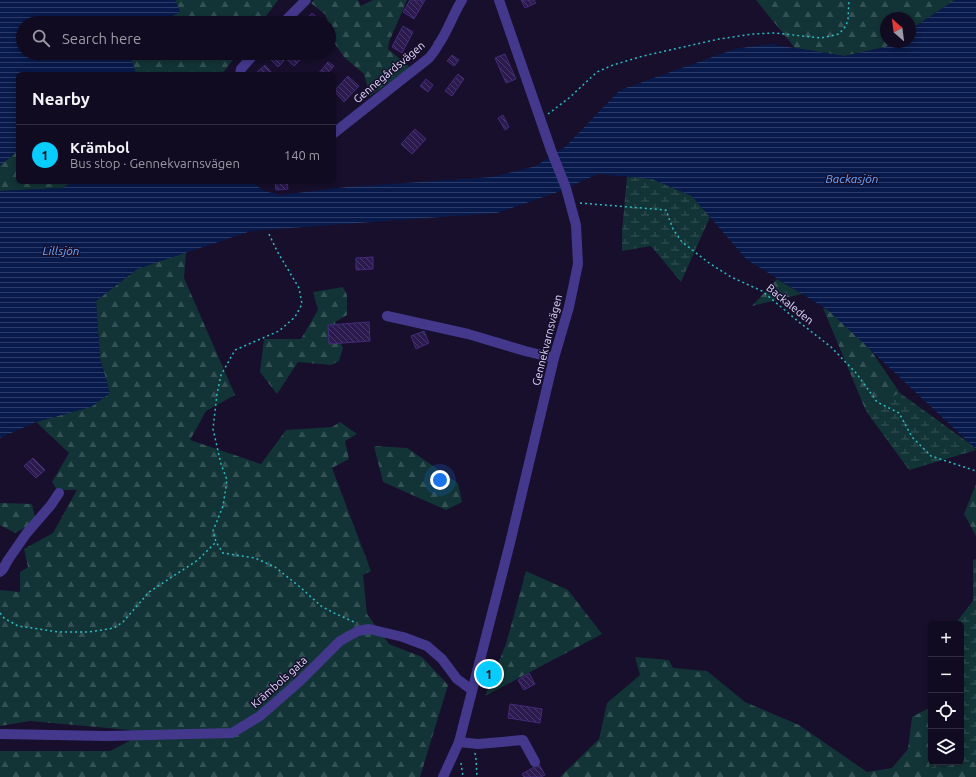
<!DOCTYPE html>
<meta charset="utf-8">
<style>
:root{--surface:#110b21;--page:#1a142a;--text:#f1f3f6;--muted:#9c9ba5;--line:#302b3f;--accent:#06ccff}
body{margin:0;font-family:Ubuntu,sans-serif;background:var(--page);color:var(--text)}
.controls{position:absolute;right:12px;bottom:12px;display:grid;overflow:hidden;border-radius:6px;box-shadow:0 2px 6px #0003}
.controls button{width:36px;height:36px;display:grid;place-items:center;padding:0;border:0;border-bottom:1px solid var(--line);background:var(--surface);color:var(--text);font:20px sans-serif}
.compass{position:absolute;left:880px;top:12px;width:36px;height:36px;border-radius:50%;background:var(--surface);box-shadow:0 2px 6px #0003;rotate:332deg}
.you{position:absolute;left:440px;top:480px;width:14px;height:14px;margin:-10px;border:3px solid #fff;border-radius:50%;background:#1a73e8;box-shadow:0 0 0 6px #1a73e833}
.badge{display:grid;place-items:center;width:26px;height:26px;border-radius:50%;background:var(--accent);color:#111;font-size:13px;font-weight:700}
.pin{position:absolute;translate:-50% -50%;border:2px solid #fff;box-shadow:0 1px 4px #0006}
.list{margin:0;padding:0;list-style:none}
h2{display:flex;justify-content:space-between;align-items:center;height:52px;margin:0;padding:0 16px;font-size:17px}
h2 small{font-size:13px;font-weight:400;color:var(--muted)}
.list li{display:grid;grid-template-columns:26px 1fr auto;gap:12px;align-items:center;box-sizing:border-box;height:60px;padding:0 16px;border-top:1px solid var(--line)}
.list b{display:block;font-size:15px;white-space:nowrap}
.list p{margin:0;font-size:13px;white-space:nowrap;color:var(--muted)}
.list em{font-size:13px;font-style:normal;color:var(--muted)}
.icon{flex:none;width:22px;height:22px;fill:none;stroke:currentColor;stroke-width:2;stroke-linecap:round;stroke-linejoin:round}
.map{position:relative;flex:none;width:976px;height:777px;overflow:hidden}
.search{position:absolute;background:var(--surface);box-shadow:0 2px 6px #0003;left:16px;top:16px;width:320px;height:44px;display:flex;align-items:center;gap:10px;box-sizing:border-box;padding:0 14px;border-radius:22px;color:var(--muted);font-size:15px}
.panel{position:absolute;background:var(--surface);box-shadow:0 2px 6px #0003;left:16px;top:72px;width:320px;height:112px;border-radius:6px}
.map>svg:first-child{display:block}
.forest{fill:url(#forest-firs)}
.wetland{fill:url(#wetland-marsh)}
.water{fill:url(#water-rules)}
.building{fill:url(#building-back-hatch);stroke:#432b7b}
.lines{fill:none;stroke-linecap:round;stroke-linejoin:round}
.path{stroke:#29bdc4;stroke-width:1.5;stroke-dasharray:2 3;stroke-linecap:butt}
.minor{stroke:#44388d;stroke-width:10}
.labels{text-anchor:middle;stroke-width:3;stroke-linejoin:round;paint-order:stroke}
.street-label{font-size:11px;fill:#e2daff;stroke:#170f2c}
.water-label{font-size:12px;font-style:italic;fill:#68aaff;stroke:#170f2c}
</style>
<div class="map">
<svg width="976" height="777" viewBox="0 0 976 777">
<defs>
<pattern id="forest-firs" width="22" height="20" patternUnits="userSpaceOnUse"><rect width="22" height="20" fill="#123436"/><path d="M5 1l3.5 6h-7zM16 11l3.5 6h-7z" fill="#345154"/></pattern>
<pattern id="wetland-marsh" width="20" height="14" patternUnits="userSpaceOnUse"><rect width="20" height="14" fill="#123436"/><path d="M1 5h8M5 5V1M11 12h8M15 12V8" fill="none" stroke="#345154"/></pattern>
<pattern id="water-rules" width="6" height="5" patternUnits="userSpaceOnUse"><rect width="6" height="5" fill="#081a4c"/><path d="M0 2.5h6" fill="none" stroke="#2c3b67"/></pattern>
<pattern id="building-back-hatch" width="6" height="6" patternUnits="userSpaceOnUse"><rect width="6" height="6" fill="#2a1a4e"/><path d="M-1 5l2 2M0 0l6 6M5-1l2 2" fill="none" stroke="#493b69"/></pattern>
</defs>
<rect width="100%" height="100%" fill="#170f2c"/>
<!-- forest -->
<g class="forest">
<polygon points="175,0 278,0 261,23 159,23 180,12"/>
<polygon points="314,0 358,0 361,6 373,0 407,0 389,42 388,49 411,68 370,96 364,74 344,57 331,38 329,28 329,23 328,23 326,15 311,3"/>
<polygon points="756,0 955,0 910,30 910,18 886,18 886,42 893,42 886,47 844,56 795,48"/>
<polygon points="135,53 238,53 222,74 136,74 131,59"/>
<polygon points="18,151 18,182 72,182 63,188 0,191 0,165"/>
<polygon points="186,252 184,278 235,395 206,411 190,440 261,464 286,430 332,427 340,422 357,434 345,441 349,459 332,468 371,571 363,575 367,614 389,644 422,657 448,685 420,777 0,777 0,751 110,751 131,740 130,730 30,721 0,726 0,590 20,592 20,572 28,567 24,549 53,533 77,490 57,490 52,482 69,453 36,422 92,406 110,393 100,359 96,301 137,269"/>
<polygon points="777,279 802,294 752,306"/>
<polygon points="343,287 347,295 347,315 335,322 339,340 343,348 339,361 331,365 298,362 277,394 260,372 264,339 301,339 318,310 313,292"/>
<polygon points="823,308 828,310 870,349 900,393 866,411"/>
<polygon points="374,446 407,448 458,483 462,502 446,510 383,482"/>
<polygon points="976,484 976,536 964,514"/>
<polygon points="0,503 32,504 36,522 15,533 0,525"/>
<polygon points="526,571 568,590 602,634 485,696 506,644"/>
<polygon points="635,657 669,660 673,668 707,671 745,702 799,725 867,772 892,768 908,749 912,717 929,708 929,769 976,761 976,777 560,777 599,739 607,703 640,675"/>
</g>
<!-- wetland -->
<g class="wetland">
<polygon points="627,176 652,179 692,196 710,217 681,282 651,246 622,251 622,231"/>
<polygon points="900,393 973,446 976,450 909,470 866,411"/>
<polygon points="976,559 976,761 929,769 929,708 931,694 931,762 961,762 961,624 955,624 973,601 973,560"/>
</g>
<!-- water -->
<g class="water">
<polygon points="0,0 175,0 180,12 159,23 23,23 23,53 135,53 131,59 136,74 18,74 18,151 0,165"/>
<polygon points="955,0 976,0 976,449 828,310 746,259 692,196 652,179 598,174 555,193 497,213 358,223 251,231 137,269 96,301 100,359 110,393 91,407 36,422 0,438 0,191 63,188 73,182 252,182 264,191 280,195 347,187 492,177 536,166 565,147 620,90 735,49 770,44 844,56 886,47 893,42 910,42 910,30"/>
</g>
<!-- building -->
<g class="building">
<polygon points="410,0 425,0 414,19 403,12"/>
<polygon points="521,0 534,0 536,3 525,8"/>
<polygon points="312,13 322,22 322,23 303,23"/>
<polygon points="403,26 413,32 402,53 392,47"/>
<polygon points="277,53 284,61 278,67 270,59"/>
<polygon points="280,53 296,53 301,59 294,66"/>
<polygon points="505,54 516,79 506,83 495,58"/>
<polygon points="452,55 459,60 454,66 447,61"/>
<polygon points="328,62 334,66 327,74 318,74"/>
<polygon points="265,65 273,74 255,74"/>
<polygon points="458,74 464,79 452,96 445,91"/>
<polygon points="348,76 359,86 344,102 334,91"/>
<polygon points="426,79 433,85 428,92 420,86"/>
<polygon points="503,115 509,127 505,130 498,118"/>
<polygon points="415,129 426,139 412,154 401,144"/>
<polygon points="275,182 287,182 288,189 276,190"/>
<polygon points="373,257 373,269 356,270 356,258"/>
<polygon points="369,322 370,341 329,344 328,325"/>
<polygon points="424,331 429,343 416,349 411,336"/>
<polygon points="33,458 45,470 36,478 24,466"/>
<polygon points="529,673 535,684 524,690 518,680"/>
<polygon points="510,704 542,709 540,723 508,718"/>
<polygon points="539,764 545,775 541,777 524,777 522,774"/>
</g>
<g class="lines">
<!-- path -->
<g class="path">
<polyline points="548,114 569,98 597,72 613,65 643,56 719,39 752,34 775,33 821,38 839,34 846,26 848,19 849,0"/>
<polyline points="580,203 666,210 673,229 682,242 709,263 731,277 762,291 799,322 831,347 857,374 877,402 899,413 912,437 931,456 976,471"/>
<polyline points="269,234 277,251 299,288 302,304 295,317 279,331 235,350 221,375 217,394 213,429 221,464 227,480 223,506 213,531 216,542 223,553 255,558 275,567 300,587 321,606 334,613 354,622"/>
<polyline points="0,613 4,618 18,626 59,632 89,632 114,628 123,622 149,592 198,560 216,542"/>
<polyline points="475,753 476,759 477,777"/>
<polyline points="461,763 463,777"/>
</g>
<!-- minor -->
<g class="minor">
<polyline points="283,23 306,0"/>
<polyline points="240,74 241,69 255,53"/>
<path d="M 334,133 L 429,58 C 432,54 436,50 438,45 C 448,31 453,14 462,0"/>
<polyline points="387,316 468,334 525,351 554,358"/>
<polyline points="0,572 3,569 8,560 26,534 51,505 59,493"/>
<polyline points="0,734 107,736 232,733 260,716 300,681 340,641 358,631 369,629 403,637 427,646 442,659 457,679 472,690"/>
<polyline points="459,742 478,744 523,740 535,762"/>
<polyline points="443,777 459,742 510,543 554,358 569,307 578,264 576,225 566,188 551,150 499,0"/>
</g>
</g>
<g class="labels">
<!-- street labels -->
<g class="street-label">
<text transform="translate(389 72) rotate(-40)" y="4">Gennegårdsvägen</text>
<text transform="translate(790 304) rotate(39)" y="4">Backaleden</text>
<text transform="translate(547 340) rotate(-76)" y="4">Gennekvarnsvägen</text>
<text transform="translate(279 682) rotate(-42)" y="4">Krämbols gata</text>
</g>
<!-- water labels -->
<g class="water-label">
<text x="852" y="183">Backasjön</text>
<text x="61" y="255">Lillsjön</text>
</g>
</g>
</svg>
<div class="controls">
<button>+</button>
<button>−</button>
<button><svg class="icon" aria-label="locate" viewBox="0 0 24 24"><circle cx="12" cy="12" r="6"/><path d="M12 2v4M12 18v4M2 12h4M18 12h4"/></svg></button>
<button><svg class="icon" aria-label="layers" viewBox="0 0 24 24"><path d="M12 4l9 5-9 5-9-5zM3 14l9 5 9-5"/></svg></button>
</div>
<svg class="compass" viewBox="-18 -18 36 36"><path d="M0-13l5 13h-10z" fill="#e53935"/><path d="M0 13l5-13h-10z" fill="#9c9ba5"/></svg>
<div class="you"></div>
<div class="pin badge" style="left:489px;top:674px">1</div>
<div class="search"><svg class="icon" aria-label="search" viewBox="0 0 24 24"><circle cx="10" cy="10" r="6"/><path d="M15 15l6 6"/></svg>Search here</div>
<section class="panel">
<h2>Nearby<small></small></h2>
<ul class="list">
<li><span class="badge">1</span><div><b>Krämbol</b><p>Bus stop · Gennekvarnsvägen</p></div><em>140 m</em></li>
</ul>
</section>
</div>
